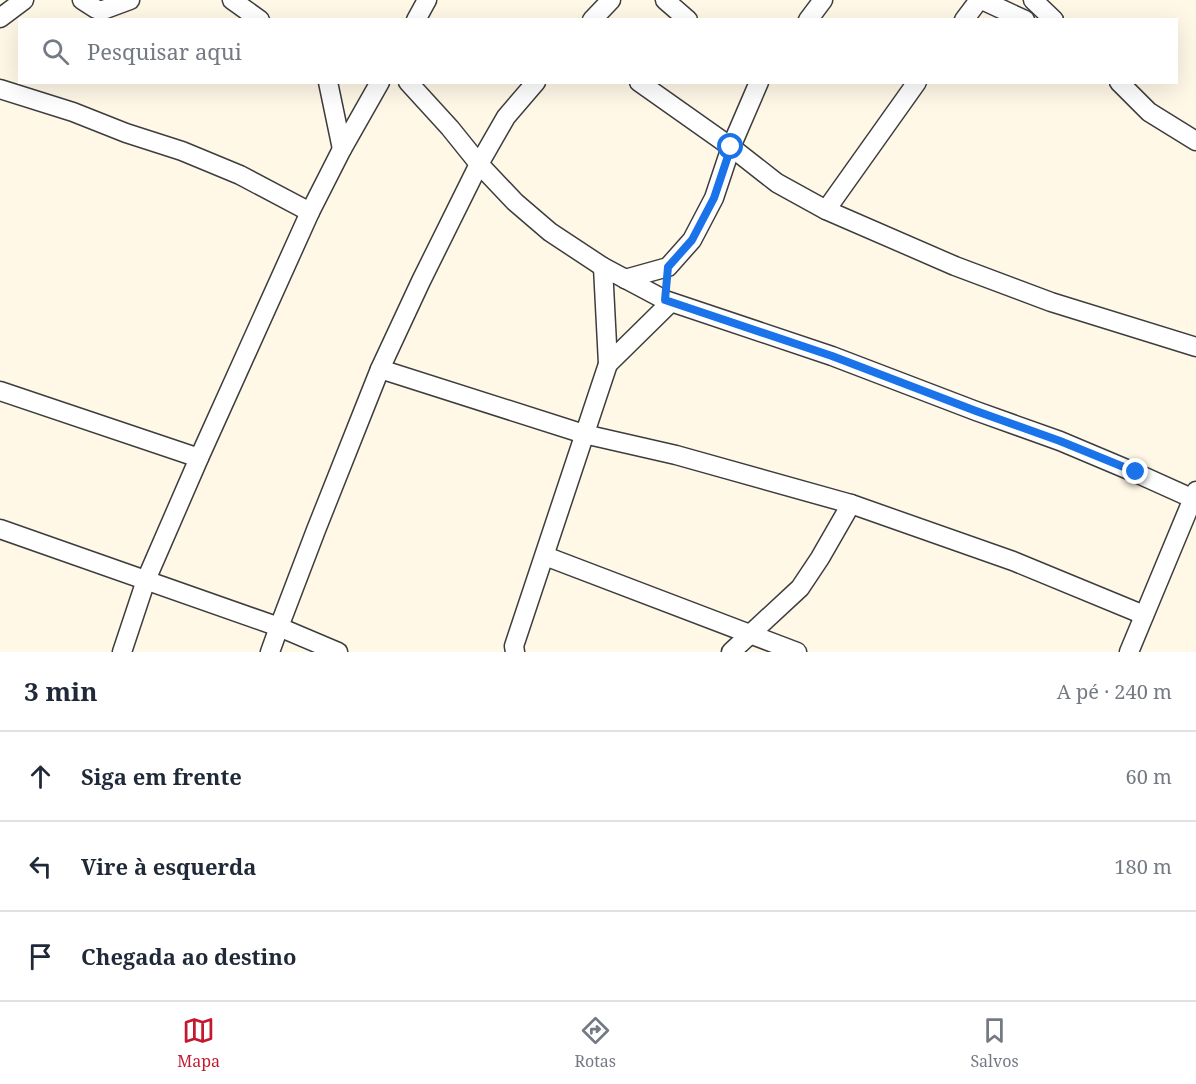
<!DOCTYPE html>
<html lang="pt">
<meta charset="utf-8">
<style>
:root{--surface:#fff;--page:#f2f2f3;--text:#1f2937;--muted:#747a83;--line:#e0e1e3;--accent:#c3182f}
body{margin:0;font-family:"Noto Serif",serif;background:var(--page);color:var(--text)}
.stop{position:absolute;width:18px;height:18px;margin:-14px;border:4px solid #1a73e8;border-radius:50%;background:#fff}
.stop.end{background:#1a73e8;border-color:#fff;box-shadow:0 2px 6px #0008}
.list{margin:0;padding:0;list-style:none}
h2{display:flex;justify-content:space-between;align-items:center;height:78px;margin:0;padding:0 24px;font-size:26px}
h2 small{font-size:20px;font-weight:400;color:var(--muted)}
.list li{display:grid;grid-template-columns:39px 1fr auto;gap:18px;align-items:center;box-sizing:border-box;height:90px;padding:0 24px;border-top:2px solid var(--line)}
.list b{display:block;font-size:22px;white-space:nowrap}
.list em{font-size:20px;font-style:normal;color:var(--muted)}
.icon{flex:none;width:33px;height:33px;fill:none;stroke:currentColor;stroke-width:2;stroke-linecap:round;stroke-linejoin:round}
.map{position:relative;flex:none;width:1196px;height:652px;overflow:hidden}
.search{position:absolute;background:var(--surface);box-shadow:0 6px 24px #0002;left:18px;right:18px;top:18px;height:66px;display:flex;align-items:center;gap:15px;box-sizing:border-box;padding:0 21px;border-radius:0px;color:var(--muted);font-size:22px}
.sheet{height:348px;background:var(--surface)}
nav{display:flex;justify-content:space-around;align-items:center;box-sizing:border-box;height:84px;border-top:2px solid var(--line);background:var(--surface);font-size:16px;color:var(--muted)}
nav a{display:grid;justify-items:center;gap:3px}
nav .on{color:var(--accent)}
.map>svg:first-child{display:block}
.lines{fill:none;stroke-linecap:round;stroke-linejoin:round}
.minor-casing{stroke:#3d3d3d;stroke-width:21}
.minor{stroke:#fff;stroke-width:18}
.route{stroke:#1a73e8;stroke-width:8}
</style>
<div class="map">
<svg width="1196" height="652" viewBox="0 0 1196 652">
<rect width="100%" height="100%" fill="#fff8e7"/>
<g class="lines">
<!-- minor casing -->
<g class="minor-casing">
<g id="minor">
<polyline points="82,0 96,9 103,10 130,0"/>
<polyline points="232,0 260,20"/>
<polyline points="665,0 688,20"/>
<polyline points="982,0 1025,20"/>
<polyline points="1033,0 1054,20"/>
<polyline points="0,18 24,0"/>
<polyline points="416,20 427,0"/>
<polyline points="592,20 611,0"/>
<polyline points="808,20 823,0"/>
<polyline points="964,20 979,0"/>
<polyline points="328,82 342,149"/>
<polyline points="408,82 450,128 479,164 515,202 550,232 603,267 665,300 832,356 976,411 1060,441 1136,473 1196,500"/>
<polyline points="639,82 731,147 777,183 826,210 955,266 1051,302 1196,347"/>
<polyline points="1119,82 1149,112 1196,141"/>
<polyline points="0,89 73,112 126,133 182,151 240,175 310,212"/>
<polyline points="826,210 917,82"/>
<polyline points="625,279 668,267 692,240 714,198 731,147 759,82"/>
<polyline points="608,364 670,303"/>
<polyline points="380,369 584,434 676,455 851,504 1013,561 1144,615"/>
<polyline points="0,391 199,458"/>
<polyline points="0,529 279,627 338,652"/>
<polyline points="545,556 797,652"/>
<polyline points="122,652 146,580 199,458 310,212 342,149 380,82"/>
<polyline points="270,652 279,627 316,530 380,369 421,281 479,164 506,117 536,82"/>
<polyline points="515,652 514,646 608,364 603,267"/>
<polyline points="731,652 800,588 820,558 851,504"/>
<polyline points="1129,652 1196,491"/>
</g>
</g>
<!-- minor -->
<use href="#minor" class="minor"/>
</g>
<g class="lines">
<!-- route -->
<polyline class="route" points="731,147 714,198 692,240 668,267 665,300 832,356 976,411 1060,441 1136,472"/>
</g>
</svg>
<div class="stop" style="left:731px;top:147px"></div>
<div class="stop end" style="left:1136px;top:472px"></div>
<div class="search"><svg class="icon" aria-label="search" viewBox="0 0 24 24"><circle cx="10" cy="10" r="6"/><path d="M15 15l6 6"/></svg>Pesquisar aqui</div>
</div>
<section class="sheet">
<h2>3 min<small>A pé · 240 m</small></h2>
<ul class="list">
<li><svg class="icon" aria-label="ahead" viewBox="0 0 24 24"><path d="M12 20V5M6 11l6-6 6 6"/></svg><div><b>Siga em frente</b></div><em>60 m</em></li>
<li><svg class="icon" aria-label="left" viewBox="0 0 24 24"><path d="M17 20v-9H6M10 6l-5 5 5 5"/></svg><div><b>Vire à esquerda</b></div><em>180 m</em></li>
<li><svg class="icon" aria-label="arrive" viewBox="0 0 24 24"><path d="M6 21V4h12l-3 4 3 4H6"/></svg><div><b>Chegada ao destino</b></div></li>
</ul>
</section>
<nav>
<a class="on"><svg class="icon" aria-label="map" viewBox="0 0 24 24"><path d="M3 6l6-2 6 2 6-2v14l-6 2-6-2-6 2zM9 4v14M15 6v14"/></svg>Mapa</a>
<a><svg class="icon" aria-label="directions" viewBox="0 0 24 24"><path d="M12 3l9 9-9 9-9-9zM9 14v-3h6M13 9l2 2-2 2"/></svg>Rotas</a>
<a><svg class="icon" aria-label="saved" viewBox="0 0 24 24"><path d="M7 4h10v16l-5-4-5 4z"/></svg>Salvos</a>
</nav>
